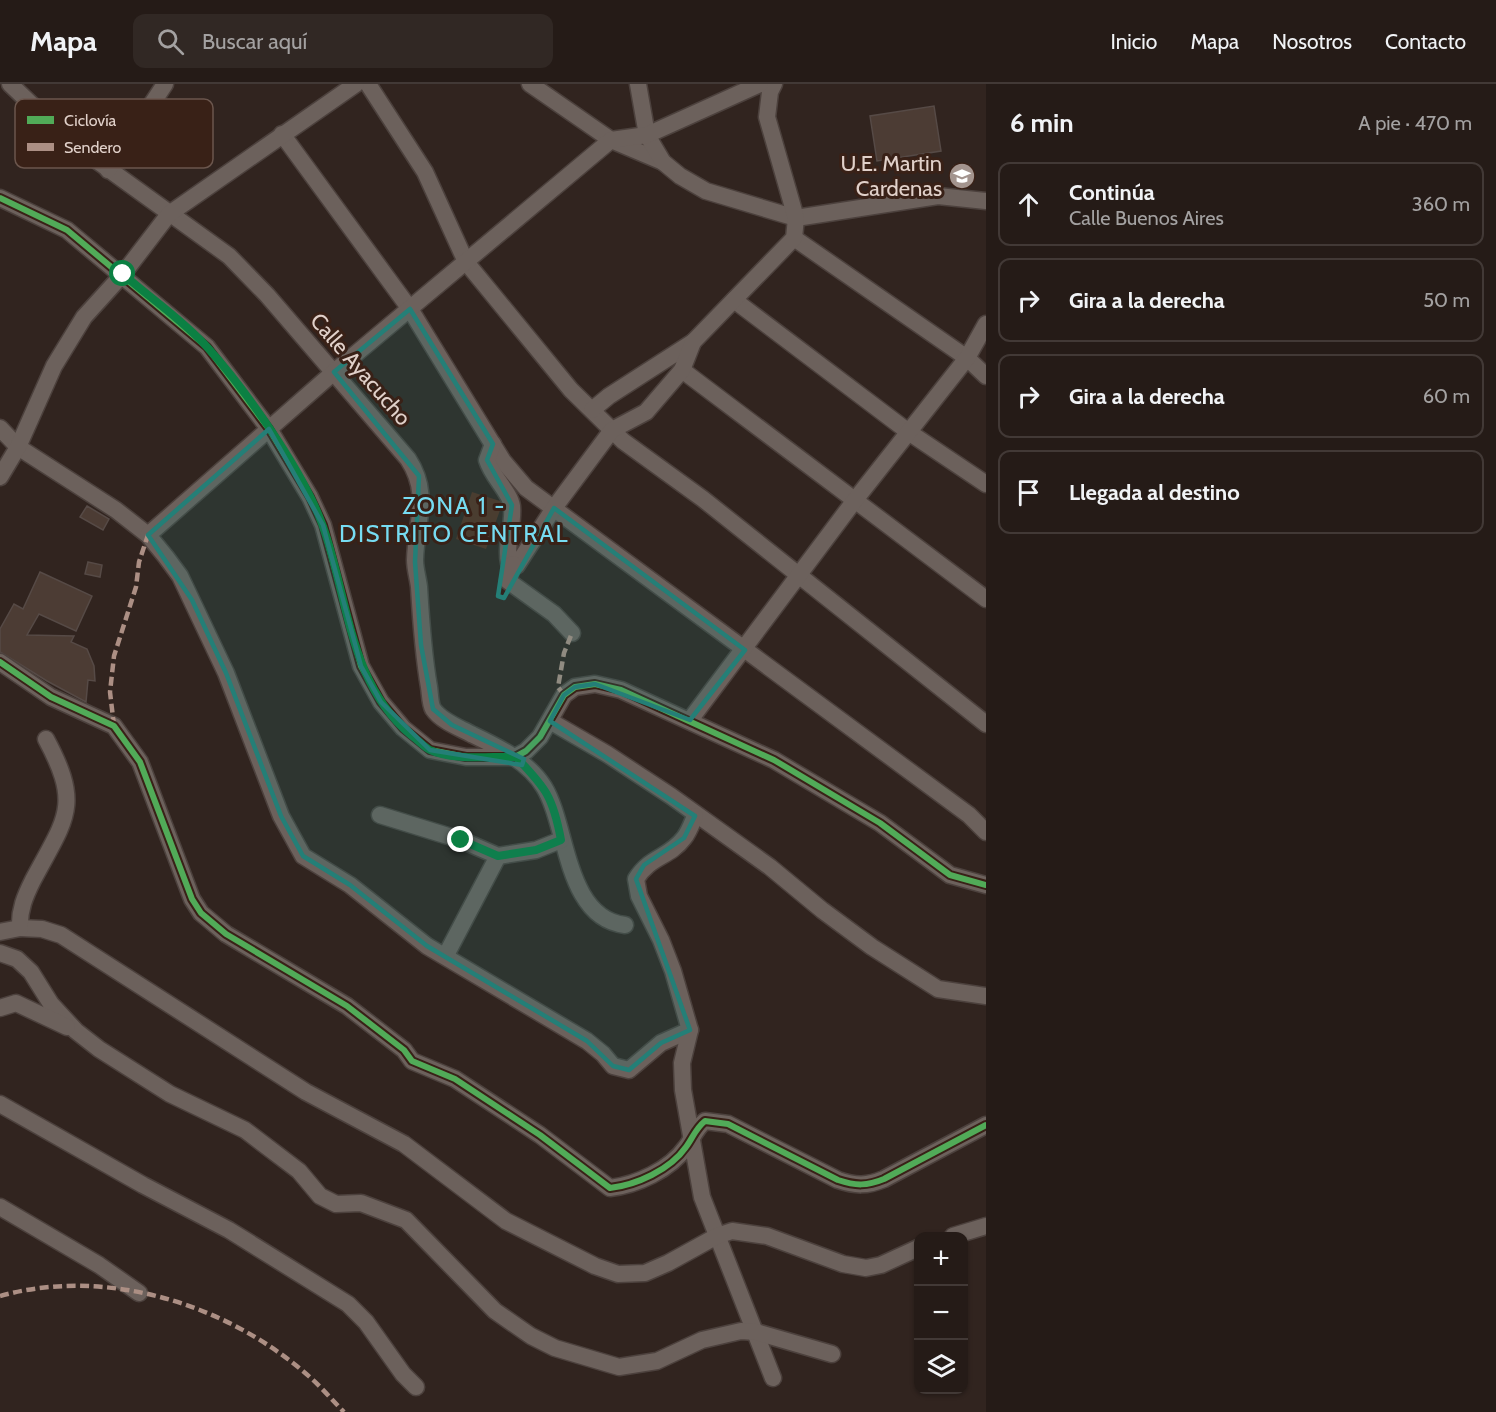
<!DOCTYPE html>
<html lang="es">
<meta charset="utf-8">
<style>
:root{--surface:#251b17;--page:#312824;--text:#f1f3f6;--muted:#a3a1a1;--line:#423936}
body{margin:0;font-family:Cabin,sans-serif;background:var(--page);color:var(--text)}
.controls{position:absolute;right:18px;bottom:18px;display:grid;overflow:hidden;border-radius:12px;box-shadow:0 2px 4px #0004}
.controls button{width:54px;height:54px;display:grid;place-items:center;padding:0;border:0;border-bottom:2px solid var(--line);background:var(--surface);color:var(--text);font:30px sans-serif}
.stop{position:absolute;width:18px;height:18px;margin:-14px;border:4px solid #0b8043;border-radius:50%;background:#fff}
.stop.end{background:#0b8043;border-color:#fff;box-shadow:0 2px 6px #0008}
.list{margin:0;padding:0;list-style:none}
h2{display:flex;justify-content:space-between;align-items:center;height:78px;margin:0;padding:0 24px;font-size:26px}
h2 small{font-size:20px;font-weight:400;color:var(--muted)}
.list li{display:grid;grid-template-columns:39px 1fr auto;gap:18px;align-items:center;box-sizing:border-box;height:84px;margin:0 12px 12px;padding:0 12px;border:2px solid var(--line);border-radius:12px}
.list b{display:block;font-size:22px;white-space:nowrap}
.list p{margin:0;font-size:20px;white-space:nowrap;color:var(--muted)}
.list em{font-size:20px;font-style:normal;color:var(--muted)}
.icon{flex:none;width:33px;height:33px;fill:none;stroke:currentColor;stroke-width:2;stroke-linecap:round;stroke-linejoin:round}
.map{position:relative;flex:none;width:986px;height:1328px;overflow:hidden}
header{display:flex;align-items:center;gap:36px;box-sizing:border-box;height:84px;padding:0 30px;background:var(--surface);border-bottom:2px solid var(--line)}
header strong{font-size:28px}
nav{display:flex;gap:33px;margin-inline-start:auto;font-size:21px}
.search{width:420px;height:54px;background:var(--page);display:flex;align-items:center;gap:15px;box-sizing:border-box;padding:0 21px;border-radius:12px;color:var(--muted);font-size:22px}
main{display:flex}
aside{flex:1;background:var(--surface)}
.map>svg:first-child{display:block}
.green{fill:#542e1f}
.building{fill:#4c3c34;stroke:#564a46;stroke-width:1.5}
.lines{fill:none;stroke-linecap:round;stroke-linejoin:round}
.minor-casing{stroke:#4c413d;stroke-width:19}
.minor{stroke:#6c615c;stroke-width:16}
.quiet{stroke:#ac8f84;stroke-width:4.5;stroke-dasharray:9 4.5;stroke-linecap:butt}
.cycleway-casing{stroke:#392117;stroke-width:10}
.cycleway{stroke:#51ab58;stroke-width:6}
.route{stroke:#0b8043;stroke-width:8}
.marked{fill:#247f77;fill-opacity:0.2;stroke:#247f77;stroke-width:4.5;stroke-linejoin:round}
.labels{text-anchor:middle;stroke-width:6;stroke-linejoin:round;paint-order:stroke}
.poi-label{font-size:22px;fill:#e1d1ca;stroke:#392117;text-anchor:end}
.street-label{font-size:22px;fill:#e1d1ca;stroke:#392117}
.neighbourhood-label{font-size:24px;letter-spacing:1.5px;fill:#76dcf2;stroke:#392117}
.key{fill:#392117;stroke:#6b564d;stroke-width:1.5}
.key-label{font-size:16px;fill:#e1d1ca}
</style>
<header>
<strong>Mapa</strong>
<div class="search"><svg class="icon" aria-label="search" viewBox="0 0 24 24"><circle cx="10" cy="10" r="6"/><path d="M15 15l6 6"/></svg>Buscar aquí</div>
<nav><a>Inicio</a><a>Mapa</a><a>Nosotros</a><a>Contacto</a></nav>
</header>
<main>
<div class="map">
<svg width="986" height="1328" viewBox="0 0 986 1328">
<rect width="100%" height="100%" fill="#31241f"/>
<!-- green -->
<polygon class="green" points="472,408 503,418 486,465 456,455"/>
<!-- building -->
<g class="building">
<polygon points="934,22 941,67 877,77 870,32"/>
<polygon points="87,422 109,435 103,446 80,433"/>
<polygon points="88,478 102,481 100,493 85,490"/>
<polygon points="40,488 92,512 76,547 39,530 27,551 74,552 71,558 87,565 94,582 95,597 88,596 86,618 47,597 0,568 0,545 14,520 23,525"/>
</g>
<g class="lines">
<!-- minor casing -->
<g class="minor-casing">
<g id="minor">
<path d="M 10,0 L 71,58 L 229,172 L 267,211 L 408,375 C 431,410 416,437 415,476 C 415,485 418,494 419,503 C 421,537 423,569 429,603 C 430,609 430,620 433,625 C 441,637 460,644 471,650 C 498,663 528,677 544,703 C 568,742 565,834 625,841"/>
<polyline points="368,0 425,88 466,178 571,306 623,357 703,415 986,640"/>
<polyline points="530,0 611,56 663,78"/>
<polyline points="638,0 647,51 663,78 680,92 706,107 796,134 938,112 986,117"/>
<polyline points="282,50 410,225 503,377 526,404 969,731 986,748"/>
<polyline points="108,86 165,0"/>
<polyline points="0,114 67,146 207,263 269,345 310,413 323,441 361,582 381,618 403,644 430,666 466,673 515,673 526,667 540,653 564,611 575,603 595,600 621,606 774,676 880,739 950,791 986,801"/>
<polyline points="794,154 967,274 986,292"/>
<polyline points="734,216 910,349 986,400"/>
<polyline points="682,286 986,515"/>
<polyline points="592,326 609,312 693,258"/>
<polyline points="0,344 18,363 116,426 148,451 166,473 180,492 226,589 281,732 303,772 350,801 427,862 587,957 603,970 613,982 629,986 661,959 690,946"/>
<path d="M 493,360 L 487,376 C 492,393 510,408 512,422 C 514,442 505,460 509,479 L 517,481 L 554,424 L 612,346 L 646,328 L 682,286 L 693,258 L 794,154 L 796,134 L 767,33 L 770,8 L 774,0"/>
<polyline points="0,393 18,363 54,282 84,233 123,190 169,130 356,0"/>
<polyline points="148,451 334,288 611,56 647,51 760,0"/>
<polyline points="513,480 508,497 554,530 572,549"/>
<path d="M 0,578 L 51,613 L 114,642 L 140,678 L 192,815 L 201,829 L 226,850 L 347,922 L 404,966 L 412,977 L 455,995 L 540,1051 L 610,1104 C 636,1101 670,1086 686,1063 C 693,1054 695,1045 705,1037 L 728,1040 L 838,1096 C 856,1102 867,1102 884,1095 L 986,1041"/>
<polyline points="690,636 855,416 967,274 986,240"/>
<polyline points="550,637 607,670 671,712 770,783 822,826 872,863 938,905 986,912"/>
<polyline points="380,731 461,756 498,772 536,766 561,756"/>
<path d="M 695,732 C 692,739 689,748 684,754 C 669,774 650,772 636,795 L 639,812 L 661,856 L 673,887 L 690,946 L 682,979 L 683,1006 L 702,1113 L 773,1294"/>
<polyline points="20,844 42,845 61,851 306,1008 404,1060 506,1137 595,1182 618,1190 645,1189 668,1179 717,1152 732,1147 767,1152 843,1180 866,1184 881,1181 918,1164"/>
<path d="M 0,848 L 20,844 C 19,826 25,812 33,796 C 66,734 82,722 46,655"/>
<polyline points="0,869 17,875 31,888 51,920 76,947 99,965 170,1010 245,1046 299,1087 320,1112 336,1120 361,1119 406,1136 495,1227 531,1252 555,1264 619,1283 657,1277 702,1256 741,1247 756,1248 832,1270"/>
<polyline points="446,871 498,772"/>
<polyline points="0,924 16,919 67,943"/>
<polyline points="0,1020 143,1101 229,1146 348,1220 366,1238 403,1290 416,1303"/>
<polyline points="0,1123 99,1181 139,1209"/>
<polyline points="953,1152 986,1142"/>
</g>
</g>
<!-- minor -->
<use href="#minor" class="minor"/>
<!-- quiet -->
<g class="quiet">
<polyline points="564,611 558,603 564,569 572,549"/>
<polyline points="114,642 110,608 114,572 136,503 139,478 148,451"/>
<path d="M 0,1212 C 108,1182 230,1221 312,1295 C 323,1305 333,1317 344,1328"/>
</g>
<!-- cycleway casing -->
<g class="cycleway-casing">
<g id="cycleway">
<polyline points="0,114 67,146 207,263 269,345 310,413 323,441 361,582 381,618 403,644 430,666 466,673 515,673 526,667 540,653 564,611 575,603 595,600 621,606 774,676 880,739 950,791 986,801"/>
<path d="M 0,578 L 51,613 L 114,642 L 140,678 L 192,815 L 201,829 L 226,850 L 347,922 L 404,966 L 412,977 L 455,995 L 540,1051 L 610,1104 C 636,1101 670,1086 686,1063 C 693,1054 695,1045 705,1037 L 728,1040 L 838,1096 C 856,1102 867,1102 884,1095 L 986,1041"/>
</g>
</g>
<!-- cycleway -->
<use href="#cycleway" class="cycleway"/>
</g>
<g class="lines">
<!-- route -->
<path class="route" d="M 123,190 C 150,214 184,237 208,264 C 243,303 288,367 311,414 C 350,492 340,592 412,652 C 418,656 424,663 430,666 C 452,677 491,672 516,673 C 546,704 553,713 561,756 L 536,766 L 498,772 L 461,756"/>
</g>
<!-- marked area -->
<path class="marked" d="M 410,225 L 493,360 L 487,376 L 512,421 L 498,512 L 504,514 L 554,424 L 745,566 L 690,636 L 595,600 L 575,603 L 564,611 L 550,637 L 695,732 L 684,754 L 644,781 L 636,795 L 690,946 L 661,959 L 629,986 L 613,982 L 587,957 L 427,862 L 350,801 L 303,772 L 281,732 L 226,589 L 192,516 L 148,451 L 269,345 L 323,441 L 361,582 L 381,618 L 430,666 L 522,681 L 524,675 L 452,641 L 433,625 L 421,561 L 415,478 L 419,392 L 334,288 Z"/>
<!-- icons -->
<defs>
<g id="school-disc" transform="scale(1.35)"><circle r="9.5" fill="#a3948e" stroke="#392117"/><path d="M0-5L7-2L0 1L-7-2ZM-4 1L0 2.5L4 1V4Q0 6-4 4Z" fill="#fff"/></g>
</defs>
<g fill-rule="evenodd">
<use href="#school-disc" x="962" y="92"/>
</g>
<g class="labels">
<!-- poi labels -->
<g class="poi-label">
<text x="942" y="87">U.E. Martin<tspan x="942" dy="25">Cardenas</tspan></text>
</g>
<!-- street labels -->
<g class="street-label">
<text transform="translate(361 285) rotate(49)" y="8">Calle Ayacucho</text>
</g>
<!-- neighbourhood labels -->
<g class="neighbourhood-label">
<text x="454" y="430">ZONA 1 -<tspan x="454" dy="28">DISTRITO CENTRAL</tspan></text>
</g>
</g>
<!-- legend -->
<rect x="15" y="15" width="198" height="69" rx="9" class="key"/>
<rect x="27" y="32" width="27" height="8" fill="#51ab58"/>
<rect x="27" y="59" width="27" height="8" fill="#ac8f84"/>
<g class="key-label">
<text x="64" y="42">Ciclovía</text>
<text x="64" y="69">Sendero</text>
</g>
</svg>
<div class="controls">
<button>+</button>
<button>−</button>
<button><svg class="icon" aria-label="layers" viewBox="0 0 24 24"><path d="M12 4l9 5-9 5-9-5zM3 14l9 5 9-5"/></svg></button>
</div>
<div class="stop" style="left:123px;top:190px"></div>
<div class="stop end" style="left:461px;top:756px"></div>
</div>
<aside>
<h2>6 min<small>A pie · 470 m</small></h2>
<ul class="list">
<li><svg class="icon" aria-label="ahead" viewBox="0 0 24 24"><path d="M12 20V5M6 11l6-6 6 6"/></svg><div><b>Continúa</b><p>Calle Buenos Aires</p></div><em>360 m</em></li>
<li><svg class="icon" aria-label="right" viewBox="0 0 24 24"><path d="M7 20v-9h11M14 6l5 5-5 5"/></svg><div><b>Gira a la derecha</b></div><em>50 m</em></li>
<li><svg class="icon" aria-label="right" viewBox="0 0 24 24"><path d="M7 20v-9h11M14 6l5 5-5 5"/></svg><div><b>Gira a la derecha</b></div><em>60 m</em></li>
<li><svg class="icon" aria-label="arrive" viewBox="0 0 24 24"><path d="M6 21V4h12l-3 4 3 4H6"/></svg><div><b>Llegada al destino</b></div></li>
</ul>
</aside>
</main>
